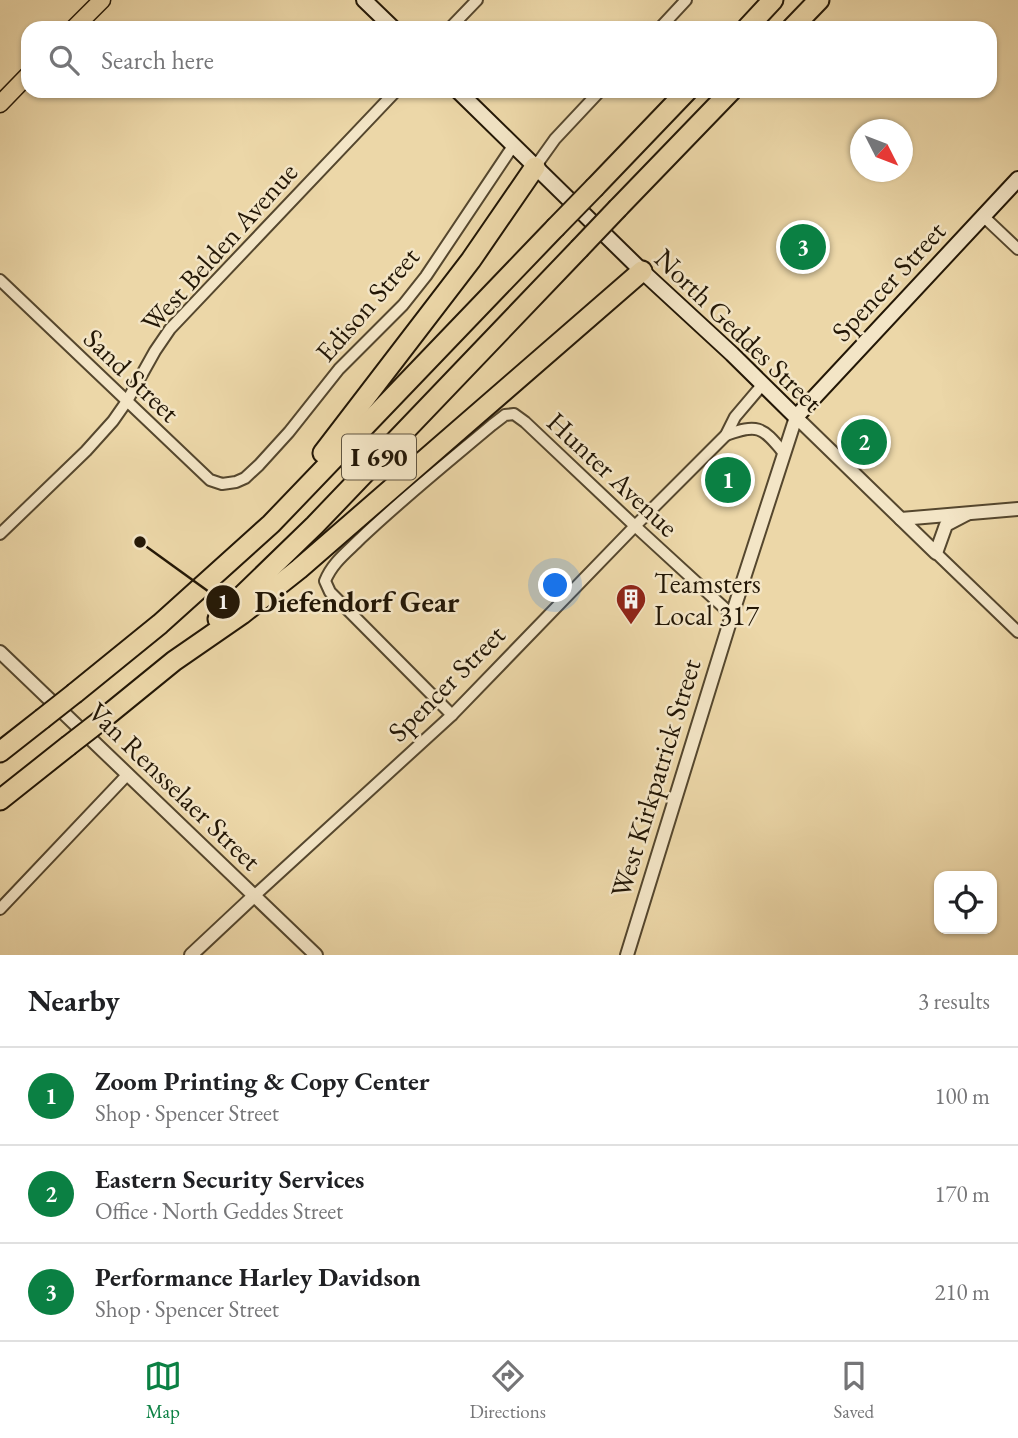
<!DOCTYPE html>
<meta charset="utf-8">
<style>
:root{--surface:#fff;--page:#f6f6f6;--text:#202124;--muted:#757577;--line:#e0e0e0;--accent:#0b8043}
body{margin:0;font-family:"EB Garamond",serif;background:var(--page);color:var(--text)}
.controls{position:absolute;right:21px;bottom:21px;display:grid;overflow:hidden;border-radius:14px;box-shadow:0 2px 5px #0004}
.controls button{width:63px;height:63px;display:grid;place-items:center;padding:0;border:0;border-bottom:2px solid var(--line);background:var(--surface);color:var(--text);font:35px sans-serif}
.compass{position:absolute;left:850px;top:119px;width:63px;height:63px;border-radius:50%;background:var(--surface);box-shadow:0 2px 5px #0004;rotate:132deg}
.you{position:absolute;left:556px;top:586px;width:24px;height:24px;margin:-18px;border:5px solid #fff;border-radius:50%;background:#1a73e8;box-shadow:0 0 0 10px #1a73e833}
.badge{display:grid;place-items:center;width:46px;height:46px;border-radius:50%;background:var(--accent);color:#fff;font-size:23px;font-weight:700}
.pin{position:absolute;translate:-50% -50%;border:4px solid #fff;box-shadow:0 2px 7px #0006}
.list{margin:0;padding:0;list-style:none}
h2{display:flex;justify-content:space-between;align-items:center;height:91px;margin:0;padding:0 28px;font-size:30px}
h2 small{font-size:23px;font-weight:400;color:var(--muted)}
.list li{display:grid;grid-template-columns:46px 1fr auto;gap:21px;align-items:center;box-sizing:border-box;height:98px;padding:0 28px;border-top:2px solid var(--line)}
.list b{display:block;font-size:26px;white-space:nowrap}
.list p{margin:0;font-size:23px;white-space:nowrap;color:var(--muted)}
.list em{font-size:23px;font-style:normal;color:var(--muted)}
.icon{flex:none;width:38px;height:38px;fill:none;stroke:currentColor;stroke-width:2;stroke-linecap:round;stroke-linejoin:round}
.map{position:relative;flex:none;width:1018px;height:955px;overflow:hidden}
.search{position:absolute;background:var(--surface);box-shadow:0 2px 5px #0004;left:21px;right:21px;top:21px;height:77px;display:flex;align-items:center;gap:18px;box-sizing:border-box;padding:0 24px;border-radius:21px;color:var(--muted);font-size:26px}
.sheet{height:385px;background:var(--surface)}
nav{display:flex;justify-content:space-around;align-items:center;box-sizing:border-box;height:98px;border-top:2px solid var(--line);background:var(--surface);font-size:19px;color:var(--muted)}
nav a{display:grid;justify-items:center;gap:4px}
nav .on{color:var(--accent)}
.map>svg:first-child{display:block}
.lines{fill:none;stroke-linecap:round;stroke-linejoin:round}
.minor-casing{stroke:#55472e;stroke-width:14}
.tertiary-casing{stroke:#55472e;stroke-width:16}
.secondary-casing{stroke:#231706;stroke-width:18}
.primary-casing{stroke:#231706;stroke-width:19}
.motorway-casing{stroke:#231706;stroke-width:23}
.minor{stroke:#f3e5c6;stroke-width:10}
.tertiary{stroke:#f3e5c6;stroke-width:12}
.secondary{stroke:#f3e5c6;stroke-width:14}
.primary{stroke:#ecd7a8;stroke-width:16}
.motorway{stroke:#ecd7a8;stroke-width:19}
.motorway-bridge-casing{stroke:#231706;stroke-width:23;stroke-linecap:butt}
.motorway-bridge{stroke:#ecd7a8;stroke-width:19}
.labels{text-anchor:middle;stroke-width:5;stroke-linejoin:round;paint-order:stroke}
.shield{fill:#f3e5c6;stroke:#615540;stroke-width:2}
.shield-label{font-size:26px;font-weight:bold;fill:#231706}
.street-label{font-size:28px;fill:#231706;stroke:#f3e5c6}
.poi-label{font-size:28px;fill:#231706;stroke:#f3e5c6;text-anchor:start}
.leader{fill:none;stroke:#231706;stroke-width:2.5}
.callout-dot{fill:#231706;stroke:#f3e5c6;stroke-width:2.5}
.mark-label{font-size:21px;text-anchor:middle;font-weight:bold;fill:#fff}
.callout-label{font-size:30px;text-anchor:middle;font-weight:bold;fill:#231706;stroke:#f3e5c6;stroke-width:5;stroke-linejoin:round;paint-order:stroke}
</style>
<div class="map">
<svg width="1018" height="955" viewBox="0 0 1018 955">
<rect width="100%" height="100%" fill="#ecd7a8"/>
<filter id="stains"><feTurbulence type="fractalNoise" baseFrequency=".00286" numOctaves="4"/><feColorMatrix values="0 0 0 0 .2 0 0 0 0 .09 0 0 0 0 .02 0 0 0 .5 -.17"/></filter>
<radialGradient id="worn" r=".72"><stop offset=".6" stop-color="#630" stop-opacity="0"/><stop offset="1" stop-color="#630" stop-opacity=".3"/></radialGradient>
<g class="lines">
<!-- minor casing -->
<g class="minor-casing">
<g id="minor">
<polyline points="450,28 477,0"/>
<polyline points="660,28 686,0"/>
<polyline points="535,167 555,139 600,91"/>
<polyline points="983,216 1018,249"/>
<polyline points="0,280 210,480 222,484 236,482 245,478 259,465 289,432 339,369 403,305 426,276 513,146"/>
<path d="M 726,435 C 757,424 762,426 783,452"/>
<polyline points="0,534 86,451 113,421 127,401 155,351 170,329 396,91"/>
<polyline points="936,553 1018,632"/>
<path d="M 452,715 L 330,592 L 325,581 C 332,563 347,552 360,539 C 402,499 448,462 492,425 L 505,415 L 514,414 L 525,422 L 635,526 L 732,615"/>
<polyline points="254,896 452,715 635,526 726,435 735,417 763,384"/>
<polyline points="0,909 128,774"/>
</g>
</g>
<!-- tertiary casing -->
<g class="tertiary-casing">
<g id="tertiary">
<polyline points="901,519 1018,509"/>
<polyline points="0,652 316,955"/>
<polyline points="191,955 254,896"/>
<polyline points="627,955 732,615 796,417 936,553 946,525 967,514"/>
</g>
</g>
<!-- secondary casing -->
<g class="secondary-casing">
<g id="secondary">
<polyline points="364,0 393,28"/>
<polyline points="458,91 642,271 732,354 796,417 1018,179"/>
</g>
</g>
<!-- primary casing -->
<g class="primary-casing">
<g id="primary">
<polyline points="74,28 102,0"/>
<polyline points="0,104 28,75"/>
</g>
</g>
<!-- motorway casing -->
<g class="motorway-casing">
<g id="motorway">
<polyline points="747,28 773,0"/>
<polyline points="792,28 819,0"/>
<polyline points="595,187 687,91"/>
<polyline points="618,208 731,91"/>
<polyline points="323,453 471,260 535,167"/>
<polyline points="218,619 315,525 579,249"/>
<polyline points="75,693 160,624 271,524 555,228"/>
<polyline points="104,718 174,661 242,614 299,569 642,271"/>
<polyline points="0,752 42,719"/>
<polyline points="0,800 68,746"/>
</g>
</g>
<!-- minor -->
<use href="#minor" class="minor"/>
<!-- tertiary -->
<use href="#tertiary" class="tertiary"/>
<!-- secondary -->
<use href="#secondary" class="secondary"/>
<!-- primary -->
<use href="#primary" class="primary"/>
<!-- motorway -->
<use href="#motorway" class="motorway"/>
<!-- motorway-bridge casing -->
<g class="motorway-bridge-casing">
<g id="motorway-bridge">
<polyline points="555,228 595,187"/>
<polyline points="579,249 618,208"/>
<polyline points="42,719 75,693"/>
<polyline points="68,746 104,718"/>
</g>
</g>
<!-- motorway-bridge -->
<use href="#motorway-bridge" class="motorway-bridge"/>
</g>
<!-- icons -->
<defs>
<g id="building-pin" transform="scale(1.575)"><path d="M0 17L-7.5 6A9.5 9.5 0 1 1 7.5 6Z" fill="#8f2418" stroke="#f3e5c6"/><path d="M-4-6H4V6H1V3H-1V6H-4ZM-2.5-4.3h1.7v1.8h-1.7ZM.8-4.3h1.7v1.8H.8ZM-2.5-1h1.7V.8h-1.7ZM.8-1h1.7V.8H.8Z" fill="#fff"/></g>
</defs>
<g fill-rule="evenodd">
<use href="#building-pin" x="631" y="599"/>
</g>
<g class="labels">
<!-- shield labels -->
<rect class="shield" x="342" y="434.5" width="74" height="45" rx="5"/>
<g class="shield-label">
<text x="379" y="466">I 690</text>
</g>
<!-- street labels -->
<g class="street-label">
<text transform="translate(219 247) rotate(-48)" y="10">West Belden Avenue</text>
<text transform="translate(888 281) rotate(-47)" y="10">Spencer Street</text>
<text transform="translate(367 304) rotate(-49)" y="10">Edison Street</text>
<text transform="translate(739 330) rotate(44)" y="10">North Geddes Street</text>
<text transform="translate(132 375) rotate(44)" y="10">Sand Street</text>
<text transform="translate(613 474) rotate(43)" y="10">Hunter Avenue</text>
<text transform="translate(446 683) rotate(-45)" y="10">Spencer Street</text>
<text transform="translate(655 778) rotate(-73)" y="10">West Kirkpatrick Street</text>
<text transform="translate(175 786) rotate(44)" y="10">Van Rensselaer Street</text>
</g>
<!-- poi labels -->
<g class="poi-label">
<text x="654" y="593">Teamsters<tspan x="654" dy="32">Local 317</tspan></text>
</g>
</g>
<!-- callouts -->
<path class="leader" d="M140 542L223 602"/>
<g class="callout-dot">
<circle cx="140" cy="542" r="7"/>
<circle cx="223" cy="602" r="18"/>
</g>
<g class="mark-label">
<text x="223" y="609">1</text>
</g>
<g class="callout-label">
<text x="357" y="612">Diefendorf Gear</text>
</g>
<rect width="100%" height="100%" filter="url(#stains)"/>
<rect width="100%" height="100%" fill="url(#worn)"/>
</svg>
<div class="controls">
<button><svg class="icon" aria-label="locate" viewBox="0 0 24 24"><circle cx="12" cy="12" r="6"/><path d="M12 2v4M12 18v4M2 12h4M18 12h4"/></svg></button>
</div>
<svg class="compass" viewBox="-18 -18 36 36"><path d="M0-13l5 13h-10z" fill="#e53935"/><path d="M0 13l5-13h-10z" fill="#757577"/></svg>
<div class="you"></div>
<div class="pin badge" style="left:728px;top:480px">1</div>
<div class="pin badge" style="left:864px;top:442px">2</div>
<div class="pin badge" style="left:803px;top:247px">3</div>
<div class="search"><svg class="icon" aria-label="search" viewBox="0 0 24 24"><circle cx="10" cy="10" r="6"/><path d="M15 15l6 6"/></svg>Search here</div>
</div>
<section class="sheet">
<h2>Nearby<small>3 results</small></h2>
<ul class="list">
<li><span class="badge">1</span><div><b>Zoom Printing &amp; Copy Center</b><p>Shop · Spencer Street</p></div><em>100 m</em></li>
<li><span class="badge">2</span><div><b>Eastern Security Services</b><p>Office · North Geddes Street</p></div><em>170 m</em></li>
<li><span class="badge">3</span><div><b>Performance Harley Davidson</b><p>Shop · Spencer Street</p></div><em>210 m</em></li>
</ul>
</section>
<nav>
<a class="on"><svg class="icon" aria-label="map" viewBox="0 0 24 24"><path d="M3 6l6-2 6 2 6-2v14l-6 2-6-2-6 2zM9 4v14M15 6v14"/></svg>Map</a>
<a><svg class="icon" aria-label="directions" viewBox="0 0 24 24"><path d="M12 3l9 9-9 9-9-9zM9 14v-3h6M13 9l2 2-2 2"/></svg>Directions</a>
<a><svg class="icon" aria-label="saved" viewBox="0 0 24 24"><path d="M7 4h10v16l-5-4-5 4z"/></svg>Saved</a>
</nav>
